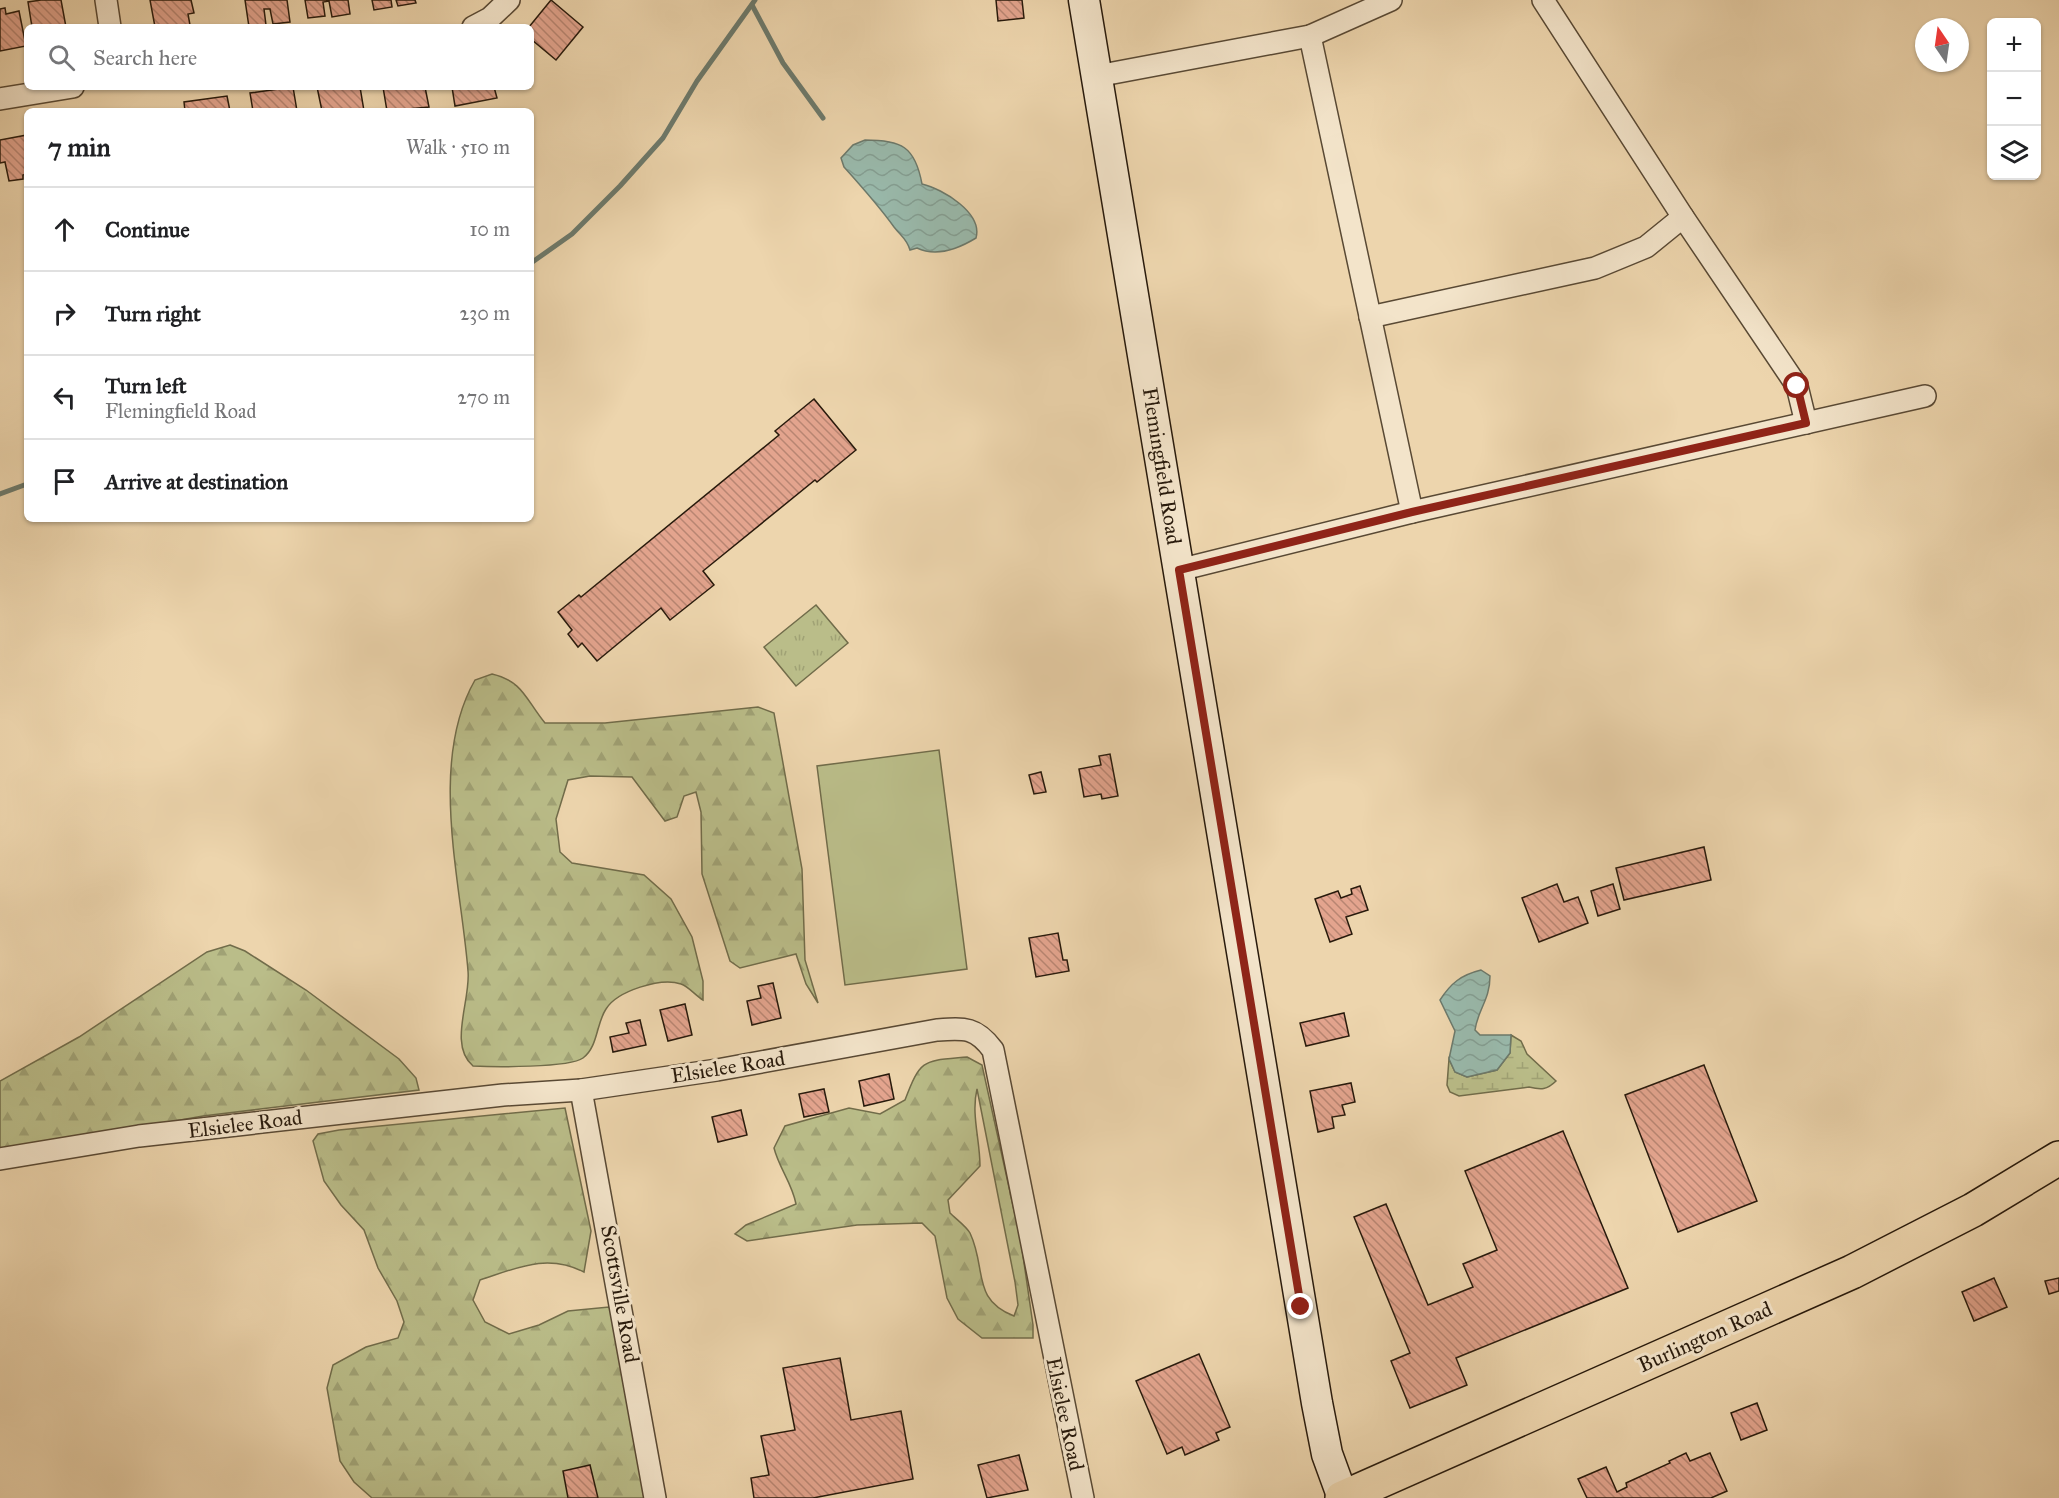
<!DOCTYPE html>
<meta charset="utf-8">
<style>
:root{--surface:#fff;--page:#f2f2f2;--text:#202124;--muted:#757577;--line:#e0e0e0}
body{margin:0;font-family:"IM FELL Great Primer",serif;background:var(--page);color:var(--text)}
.controls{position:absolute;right:18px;top:18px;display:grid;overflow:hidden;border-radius:9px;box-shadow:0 2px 4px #0004}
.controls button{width:54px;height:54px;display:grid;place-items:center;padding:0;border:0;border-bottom:2px solid var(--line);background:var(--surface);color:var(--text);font:30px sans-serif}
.compass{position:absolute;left:1915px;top:18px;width:54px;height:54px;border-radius:50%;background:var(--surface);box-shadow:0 2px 4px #0004;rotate:347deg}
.stop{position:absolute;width:18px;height:18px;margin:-14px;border:4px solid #8f2418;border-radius:50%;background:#fff}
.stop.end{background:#8f2418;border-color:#fff;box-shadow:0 2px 6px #0008}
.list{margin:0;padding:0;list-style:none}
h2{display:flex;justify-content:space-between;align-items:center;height:78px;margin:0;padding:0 24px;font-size:26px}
h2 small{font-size:20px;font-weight:400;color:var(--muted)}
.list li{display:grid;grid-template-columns:39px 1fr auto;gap:18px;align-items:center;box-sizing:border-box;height:84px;padding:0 24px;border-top:2px solid var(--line)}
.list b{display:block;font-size:22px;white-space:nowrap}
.list p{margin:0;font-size:20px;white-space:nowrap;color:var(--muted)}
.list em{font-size:20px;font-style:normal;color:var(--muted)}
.icon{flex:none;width:33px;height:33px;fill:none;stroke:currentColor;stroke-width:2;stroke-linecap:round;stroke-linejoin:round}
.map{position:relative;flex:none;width:2059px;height:1498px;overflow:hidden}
.search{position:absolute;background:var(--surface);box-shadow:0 2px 4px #0004;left:24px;top:24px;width:510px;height:66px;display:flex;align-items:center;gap:15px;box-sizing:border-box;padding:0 21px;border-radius:9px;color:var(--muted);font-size:22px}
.panel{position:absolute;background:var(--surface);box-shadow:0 2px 4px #0004;left:24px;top:108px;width:510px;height:414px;border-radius:9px}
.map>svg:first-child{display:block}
.forest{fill:url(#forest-firs);stroke:#716c4a;stroke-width:1.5;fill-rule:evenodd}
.wetland{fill:url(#wetland-marsh);stroke:#716c4a;stroke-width:1.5}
.park{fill:url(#park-tufts);stroke:#716c4a;stroke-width:1.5}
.pitch{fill:#babd89;stroke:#716c4a;stroke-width:1.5}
.water{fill:url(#water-waves);stroke:#6c796b;stroke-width:1.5}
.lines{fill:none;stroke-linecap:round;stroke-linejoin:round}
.stream{stroke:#6c796b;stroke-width:5}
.building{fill:url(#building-back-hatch);stroke:#281a0c;stroke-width:1.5}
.street-casing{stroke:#594934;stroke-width:24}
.secondary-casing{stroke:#281a0c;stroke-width:33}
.highway-casing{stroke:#281a0c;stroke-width:36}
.street{stroke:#f3e4ca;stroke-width:21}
.secondary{stroke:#f3e4ca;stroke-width:30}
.highway{stroke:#edd5ad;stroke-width:33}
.route{stroke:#8f2418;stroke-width:8}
.labels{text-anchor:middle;stroke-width:6;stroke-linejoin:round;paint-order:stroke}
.street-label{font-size:21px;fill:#281a0c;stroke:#f3e4ca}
</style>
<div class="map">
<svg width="2059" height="1498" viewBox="0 0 2059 1498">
<defs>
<pattern id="forest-firs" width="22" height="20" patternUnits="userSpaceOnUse" patternTransform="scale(1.5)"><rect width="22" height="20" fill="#babd89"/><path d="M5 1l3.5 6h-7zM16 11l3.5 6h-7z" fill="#a0a275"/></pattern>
<pattern id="wetland-marsh" width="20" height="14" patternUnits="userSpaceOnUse" patternTransform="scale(1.5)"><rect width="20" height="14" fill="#babd89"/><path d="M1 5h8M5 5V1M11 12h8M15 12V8" fill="none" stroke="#a0a275"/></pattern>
<pattern id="park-tufts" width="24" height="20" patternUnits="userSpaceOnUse" patternTransform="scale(1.5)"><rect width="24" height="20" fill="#babd89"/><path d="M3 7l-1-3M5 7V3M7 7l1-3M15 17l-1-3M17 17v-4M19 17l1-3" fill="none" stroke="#a0a275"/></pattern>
<pattern id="water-waves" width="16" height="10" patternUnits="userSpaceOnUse" patternTransform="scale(1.5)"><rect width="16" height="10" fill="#99b9ab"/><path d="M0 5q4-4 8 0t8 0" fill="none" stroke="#849e92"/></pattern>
<pattern id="building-back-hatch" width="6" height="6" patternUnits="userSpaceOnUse" patternTransform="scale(1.5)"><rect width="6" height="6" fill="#e3a48e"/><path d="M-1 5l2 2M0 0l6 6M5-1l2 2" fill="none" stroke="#b88572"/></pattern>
</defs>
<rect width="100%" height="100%" fill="#edd5ad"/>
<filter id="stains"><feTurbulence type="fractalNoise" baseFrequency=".00333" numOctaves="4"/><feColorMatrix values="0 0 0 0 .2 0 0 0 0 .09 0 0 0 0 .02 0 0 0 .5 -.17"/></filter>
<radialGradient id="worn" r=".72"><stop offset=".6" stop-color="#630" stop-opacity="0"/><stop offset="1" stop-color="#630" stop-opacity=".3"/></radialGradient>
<!-- forest -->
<g class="forest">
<path d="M 492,674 C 523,681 526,700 545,723 L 605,723 L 758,707 L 774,713 L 802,869 L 805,960 L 818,1003 L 806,984 L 796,954 L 740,968 L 730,961 L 702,874 L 701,812 L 696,792 L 684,796 L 677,817 L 665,821 L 632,777 L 590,776 L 568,780 L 556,819 L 560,852 L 572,863 L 644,875 L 671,899 L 692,937 L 703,981 L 703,1000 C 696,996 688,986 681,984 C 661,977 617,991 606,1009 C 596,1024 598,1047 583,1058 C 569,1068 493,1067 473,1066 C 448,1045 471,1000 468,971 C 461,882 428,762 475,680 Z"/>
<polygon points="230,945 245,951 306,990 399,1059 416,1078 419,1090 203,1116 0,1152 0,1081 79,1037 207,952"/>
<path d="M 967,1057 L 982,1065 L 1021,1242 L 1033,1325 L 1033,1338 L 982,1338 L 958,1319 L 947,1298 L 935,1236 L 922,1223 L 857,1225 L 747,1241 L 735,1234 L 746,1225 L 796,1204 C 792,1183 779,1168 774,1148 L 785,1126 L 849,1108 L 880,1114 L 905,1100 C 921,1058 923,1061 967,1057 ZM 977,1089 L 1015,1282 L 1018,1305 L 1014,1316 C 971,1299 987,1269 970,1233 C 966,1226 956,1219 950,1213 L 948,1200 L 980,1166 C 980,1140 971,1114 977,1089 Z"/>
<path d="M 565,1108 L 591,1231 L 584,1272 C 547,1253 517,1268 480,1280 L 473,1300 L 485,1322 L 509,1334 L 539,1325 L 568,1311 L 609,1307 L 619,1332 L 644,1498 L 372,1498 L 354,1482 L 340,1461 L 327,1388 L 333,1365 L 366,1347 L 398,1338 L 404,1322 L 397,1301 L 378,1268 L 364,1230 L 341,1205 L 324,1181 L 313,1141 L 318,1134 L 339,1130 Z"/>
</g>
<!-- wetland -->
<path class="wetland" d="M 1511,1035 L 1521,1041 L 1527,1054 L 1556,1081 C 1547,1090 1541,1090 1529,1087 L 1459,1096 L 1450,1092 L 1447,1085 L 1449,1059 L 1455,1072 L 1467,1077 L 1497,1070 L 1510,1053 Z"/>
<!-- park -->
<polygon class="park" points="816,605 848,643 796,686 764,647"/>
<!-- pitch -->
<polygon class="pitch" points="939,750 967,969 845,985 817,766"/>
<!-- water -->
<g class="water">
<path d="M 865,140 C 901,140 915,146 922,184 C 943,189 983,213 976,238 C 958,249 936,257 917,248 L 910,250 C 907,239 901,236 894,227 C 879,206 862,187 844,167 L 841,158 L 853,145 Z"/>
<path d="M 1481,970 L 1490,976 C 1490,1000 1478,1009 1475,1030 L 1480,1035 L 1511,1035 L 1510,1053 L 1497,1070 L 1467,1077 L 1455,1072 L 1449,1059 L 1455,1031 L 1440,1000 C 1451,983 1461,975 1481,970 Z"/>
</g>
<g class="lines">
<!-- stream -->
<g class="stream">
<polyline points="752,5 783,63 823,118"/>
<polyline points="531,263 572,234 620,186 663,138 697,81 755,0"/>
<polyline points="0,494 27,484"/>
</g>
</g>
<!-- building -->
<g class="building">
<polygon points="41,0 61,0 66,27 32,27 28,2"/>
<polygon points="150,0 191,0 194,13 188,14 190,25 155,27"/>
<polygon points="245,0 287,0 290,22 273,24 270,9 264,9 266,25 249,27"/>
<polygon points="305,0 348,0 350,14 332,17 329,1 323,2 325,16 308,18"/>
<polygon points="372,0 391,0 392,7 374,10"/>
<polygon points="396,0 415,0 416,3 398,6"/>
<polygon points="551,0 583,27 556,60 531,39 529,27"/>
<polygon points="996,0 1022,0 1024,18 998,21"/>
<polygon points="5,8 6,14 19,11 26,46 0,51 0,9"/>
<polygon points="293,87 297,111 253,111 250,93"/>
<polygon points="317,87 360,87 364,111 322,111"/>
<polygon points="383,87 425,87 429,107 387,111"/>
<polygon points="452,87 494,87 497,98 455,106"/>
<polygon points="227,96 230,111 185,111 184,102"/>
<polygon points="27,135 27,174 23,175 23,179 9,181 5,162 0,163 0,140"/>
<polygon points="814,399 856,450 817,482 815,480 703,571 714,585 670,620 661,608 597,661 582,643 578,647 568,634 572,630 558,612 579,595 581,597 779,435 775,431"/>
<polygon points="1110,754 1118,796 1102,799 1101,794 1084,797 1079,769 1101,765 1099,756"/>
<polygon points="1041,772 1046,792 1034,794 1029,775"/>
<polygon points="1704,847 1711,880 1624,900 1616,868"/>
<polygon points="1557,884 1564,902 1578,897 1588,923 1539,942 1522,898"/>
<polygon points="1613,884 1620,909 1598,916 1591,891"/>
<polygon points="1360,886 1368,910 1346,917 1352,934 1330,942 1315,899 1338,891 1341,898 1352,894 1351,889"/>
<polygon points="1058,933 1063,960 1067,960 1069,971 1036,977 1029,938"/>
<polygon points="773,983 781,1018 752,1025 747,1001 761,998 758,986"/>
<polygon points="685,1004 692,1035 668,1041 660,1010"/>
<polygon points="1344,1013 1349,1036 1306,1046 1300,1023"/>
<polygon points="640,1020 646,1045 613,1052 610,1037 629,1033 626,1023"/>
<polygon points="1704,1065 1757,1201 1678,1232 1625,1095"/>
<polygon points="889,1074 894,1099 864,1106 859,1081"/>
<polygon points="1351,1083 1355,1102 1342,1105 1345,1115 1332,1117 1334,1128 1318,1132 1310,1091"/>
<polygon points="824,1089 829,1112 804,1117 799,1094"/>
<polygon points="741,1110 747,1135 718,1142 712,1117"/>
<polygon points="1563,1131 1628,1288 1456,1358 1467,1385 1410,1408 1391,1361 1410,1353 1354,1217 1386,1204 1428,1305 1473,1287 1463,1264 1497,1250 1465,1171"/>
<polygon points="1994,1278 2007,1307 1974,1321 1962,1292"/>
<polygon points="2059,1278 2059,1291 2049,1294 2045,1281"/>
<polygon points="1199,1354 1230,1427 1216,1433 1219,1440 1185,1455 1182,1447 1167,1454 1136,1381"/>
<polygon points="840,1358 851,1420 901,1411 913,1479 813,1498 754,1498 751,1478 769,1475 761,1436 795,1430 783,1368"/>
<polygon points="1757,1403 1767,1430 1741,1440 1731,1413"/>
<polygon points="1686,1453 1690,1461 1710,1453 1727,1491 1711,1498 1587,1498 1578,1479 1606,1467 1617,1492 1627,1487 1626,1483 1670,1463 1669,1461"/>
<polygon points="1019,1455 1028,1490 987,1498 978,1465"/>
<polygon points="590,1465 598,1498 568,1498 563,1471"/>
</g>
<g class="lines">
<!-- street casing -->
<g class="street-casing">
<g id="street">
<polyline points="106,0 110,27"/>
<polyline points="1543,0 1683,217 1797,386 1806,423"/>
<polyline points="473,27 490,18 509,0"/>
<polyline points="1310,36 1412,512"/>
<polyline points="1097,76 1310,36 1391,0"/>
<polyline points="0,99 73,87"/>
<polyline points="1370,317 1595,268 1646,247 1683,217"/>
<polyline points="1179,570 1412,512 1925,396"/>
<polyline points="581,1090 655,1498"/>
<path d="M 0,1159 L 139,1136 L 503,1095 L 581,1090 L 717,1070 L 937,1030 C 965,1028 976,1027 993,1050 L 1083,1498"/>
</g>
</g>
<!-- secondary casing -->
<g class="secondary-casing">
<polyline id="secondary" points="1084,0 1317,1403 1327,1454 1343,1498"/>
</g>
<!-- highway casing -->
<g class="highway-casing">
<polyline id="highway" points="1342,1498 1852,1272 1973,1210 2059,1158"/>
</g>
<!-- street -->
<use href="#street" class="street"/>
<!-- secondary -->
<use href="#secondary" class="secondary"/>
<!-- highway -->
<use href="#highway" class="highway"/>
</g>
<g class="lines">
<!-- route -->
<polyline class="route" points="1301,1307 1179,570 1412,512 1806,423 1797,386"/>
</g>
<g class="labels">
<!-- street labels -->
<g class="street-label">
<text transform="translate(1162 466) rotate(81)" y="7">Flemingfield Road</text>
<text transform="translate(728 1067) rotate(-9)" y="7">Elsielee Road</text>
<text transform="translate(245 1124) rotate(-7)" y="7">Elsielee Road</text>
<text transform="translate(620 1294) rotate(80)" y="7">Scottsville Road</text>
<text transform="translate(1705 1337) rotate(-24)" y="7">Burlington Road</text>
<text transform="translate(1065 1414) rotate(78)" y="7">Elsielee Road</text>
</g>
</g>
<rect width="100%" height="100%" filter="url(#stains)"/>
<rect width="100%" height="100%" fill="url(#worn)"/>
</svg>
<div class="controls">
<button>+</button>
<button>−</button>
<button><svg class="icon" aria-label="layers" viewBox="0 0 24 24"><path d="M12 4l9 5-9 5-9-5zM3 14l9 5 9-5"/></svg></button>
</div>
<svg class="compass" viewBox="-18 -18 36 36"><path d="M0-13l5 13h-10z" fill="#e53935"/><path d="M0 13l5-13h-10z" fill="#757577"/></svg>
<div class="stop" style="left:1797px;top:386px"></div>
<div class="stop end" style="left:1301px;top:1307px"></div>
<div class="search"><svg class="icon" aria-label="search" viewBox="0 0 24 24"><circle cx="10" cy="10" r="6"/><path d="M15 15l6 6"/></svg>Search here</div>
<section class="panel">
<h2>7 min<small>Walk · 510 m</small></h2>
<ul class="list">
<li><svg class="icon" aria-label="ahead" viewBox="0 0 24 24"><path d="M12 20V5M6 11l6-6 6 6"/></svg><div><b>Continue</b></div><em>10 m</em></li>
<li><svg class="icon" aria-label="right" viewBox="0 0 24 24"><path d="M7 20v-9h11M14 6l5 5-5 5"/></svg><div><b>Turn right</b></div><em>230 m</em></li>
<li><svg class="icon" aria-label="left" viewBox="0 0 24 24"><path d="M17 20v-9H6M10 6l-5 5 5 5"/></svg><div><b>Turn left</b><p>Flemingfield Road</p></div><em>270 m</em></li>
<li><svg class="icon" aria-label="arrive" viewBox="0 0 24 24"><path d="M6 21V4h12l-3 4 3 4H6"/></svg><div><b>Arrive at destination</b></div></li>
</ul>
</section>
</div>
